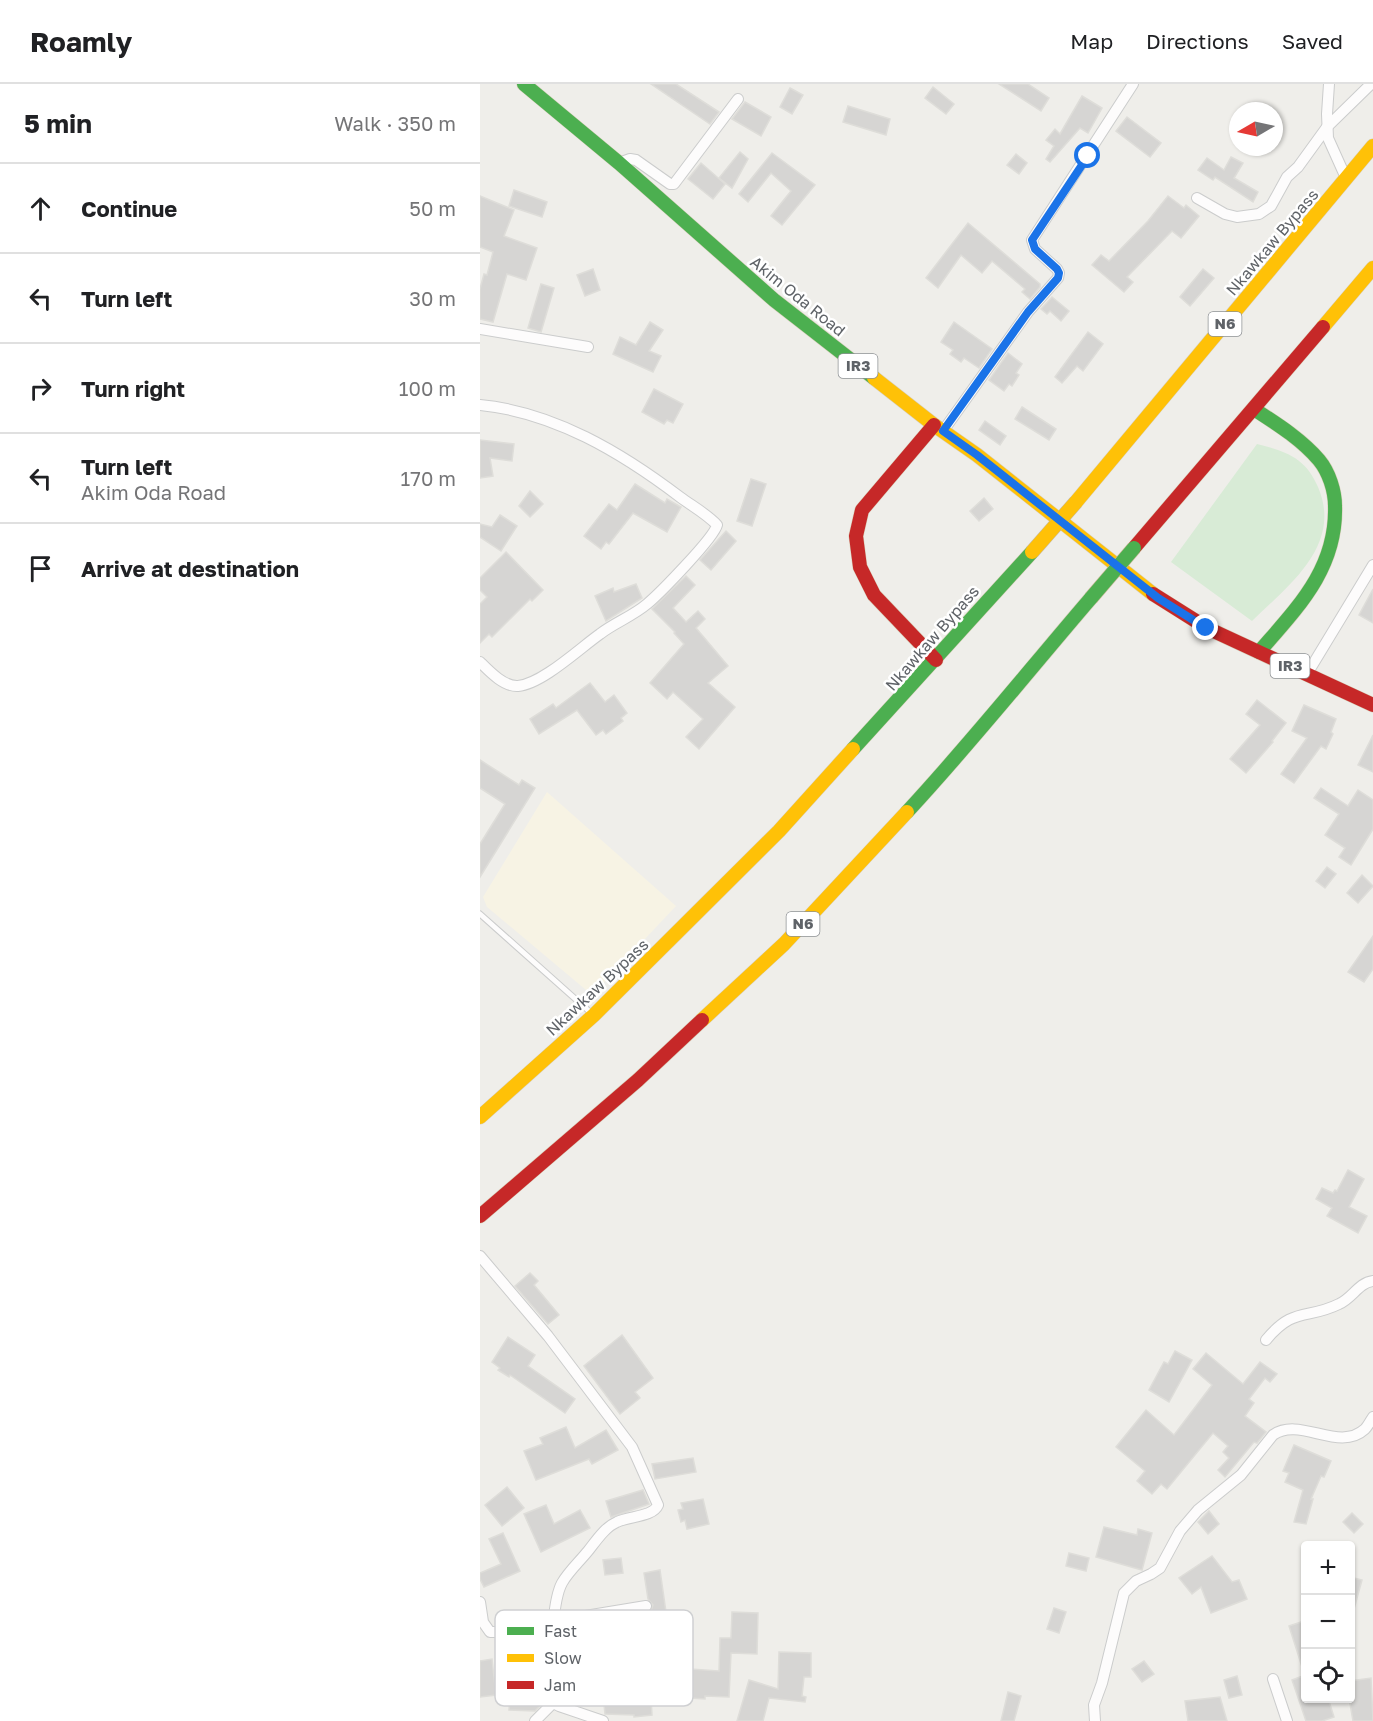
<!DOCTYPE html>
<meta charset="utf-8">
<style>
:root{--surface:#fff;--page:#f2f2f2;--text:#202124;--muted:#757577;--line:#e0e0e0}
body{margin:0;font-family:"Golos Text",sans-serif;background:var(--page);color:var(--text)}
.controls{position:absolute;right:18px;bottom:18px;display:grid;overflow:hidden;border-radius:6px;box-shadow:0 2px 4px #0004}
.controls button{width:54px;height:54px;display:grid;place-items:center;padding:0;border:0;border-bottom:2px solid var(--line);background:var(--surface);color:var(--text);font:30px sans-serif}
.compass{position:absolute;left:749px;top:18px;width:54px;height:54px;border-radius:50%;background:var(--surface);box-shadow:0 2px 4px #0004;rotate:261deg}
.stop{position:absolute;width:18px;height:18px;margin:-14px;border:4px solid #1a73e8;border-radius:50%;background:#fff}
.stop.end{background:#1a73e8;border-color:#fff;box-shadow:0 2px 6px #0008}
.list{margin:0;padding:0;list-style:none}
h2{display:flex;justify-content:space-between;align-items:center;height:78px;margin:0;padding:0 24px;font-size:26px}
h2 small{font-size:20px;font-weight:400;color:var(--muted)}
.list li{display:grid;grid-template-columns:39px 1fr auto;gap:18px;align-items:center;box-sizing:border-box;height:90px;padding:0 24px;border-top:2px solid var(--line)}
.list b{display:block;font-size:22px;white-space:nowrap}
.list p{margin:0;font-size:20px;white-space:nowrap;color:var(--muted)}
.list em{font-size:20px;font-style:normal;color:var(--muted)}
.icon{flex:none;width:33px;height:33px;fill:none;stroke:currentColor;stroke-width:2;stroke-linecap:round;stroke-linejoin:round}
.map{position:relative;flex:none;width:893px;height:1637px;overflow:hidden}
header{display:flex;align-items:center;gap:36px;box-sizing:border-box;height:84px;padding:0 30px;background:var(--surface);border-bottom:2px solid var(--line)}
header strong{font-size:28px}
nav{display:flex;gap:33px;margin-inline-start:auto;font-size:21px}
main{display:flex}
aside{flex:1;background:var(--surface)}
.map>svg:first-child{display:block}
.commercial{fill:#f7f3e4}
.green{fill:#d8ebd6}
.building{fill:#d6d5d3;stroke:#deddd9;stroke-width:1.5}
.lines{fill:none;stroke-linecap:round;stroke-linejoin:round}
.lane-casing{stroke:#cbcccc;stroke-width:7}
.street-casing{stroke:#cbcccc;stroke-width:12}
.fast-casing{stroke:#d7ceb8;stroke-width:15}
.slow-casing{stroke:#d7ceb8;stroke-width:15}
.jam-casing{stroke:#d7ceb8;stroke-width:15}
.lane{stroke:#fdfcfc;stroke-width:5}
.street{stroke:#fdfcfc;stroke-width:10}
.fast{stroke:#4caf50;stroke-width:14}
.slow{stroke:#ffc107;stroke-width:14}
.jam{stroke:#c62828;stroke-width:14}
.fast-bridge-casing{stroke:#c8b996;stroke-width:15;stroke-linecap:butt}
.slow-bridge-casing{stroke:#c8b996;stroke-width:15;stroke-linecap:butt}
.fast-bridge{stroke:#4caf50;stroke-width:14}
.slow-bridge{stroke:#ffc107;stroke-width:14}
.route{stroke:#1a73e8;stroke-width:8}
.labels{text-anchor:middle;stroke-width:5;stroke-linejoin:round;paint-order:stroke}
.shield{fill:#fff;stroke:#8f9295;stroke-width:1.5}
.shield-label{font-size:15px;font-weight:bold;fill:#5f6368}
.street-label{font-size:16px;fill:#5f6368;stroke:#fff}
.key{fill:#fff;stroke:#cfd0d2;stroke-width:1.5}
.key-label{font-size:16px;fill:#5f6368}
</style>
<header>
<strong>Roamly</strong>
<nav><a>Map</a><a>Directions</a><a>Saved</a></nav>
</header>
<main>
<aside>
<h2>5 min<small>Walk · 350 m</small></h2>
<ul class="list">
<li><svg class="icon" aria-label="ahead" viewBox="0 0 24 24"><path d="M12 20V5M6 11l6-6 6 6"/></svg><div><b>Continue</b></div><em>50 m</em></li>
<li><svg class="icon" aria-label="left" viewBox="0 0 24 24"><path d="M17 20v-9H6M10 6l-5 5 5 5"/></svg><div><b>Turn left</b></div><em>30 m</em></li>
<li><svg class="icon" aria-label="right" viewBox="0 0 24 24"><path d="M7 20v-9h11M14 6l5 5-5 5"/></svg><div><b>Turn right</b></div><em>100 m</em></li>
<li><svg class="icon" aria-label="left" viewBox="0 0 24 24"><path d="M17 20v-9H6M10 6l-5 5 5 5"/></svg><div><b>Turn left</b><p>Akim Oda Road</p></div><em>170 m</em></li>
<li><svg class="icon" aria-label="arrive" viewBox="0 0 24 24"><path d="M6 21V4h12l-3 4 3 4H6"/></svg><div><b>Arrive at destination</b></div></li>
</ul>
</aside>
<div class="map">
<svg width="893" height="1637" viewBox="0 0 893 1637">
<rect width="100%" height="100%" fill="#efeeea"/>
<!-- commercial -->
<polygon class="commercial" points="67,708 196,822 112,911 7,823 3,813"/>
<!-- green -->
<path class="green" d="M 777,360 C 806,367 826,374 838,403 C 863,461 809,501 772,537 L 691,478 Z"/>
<!-- building -->
<g class="building">
<polygon points="171,0 196,0 239,28 230,40"/>
<polygon points="519,0 548,0 569,14 561,27"/>
<polygon points="453,3 474,20 466,30 445,14"/>
<polygon points="310,4 323,11 312,30 300,23"/>
<polygon points="602,12 622,24 608,49 600,44 570,78 566,75 574,62 566,56 575,45 580,50"/>
<polygon points="265,18 291,33 281,52 252,35"/>
<polygon points="368,22 410,35 406,51 363,38"/>
<polygon points="647,33 681,59 670,73 636,47"/>
<polygon points="260,68 268,75 252,104 239,94"/>
<polygon points="292,69 335,101 302,141 291,132 311,107 291,89 268,118 259,110"/>
<polygon points="536,70 547,79 539,90 527,81"/>
<polygon points="751,73 763,79 754,94 778,108 773,118 735,93 733,96 718,86 727,74 744,86"/>
<polygon points="221,79 245,100 233,115 208,95"/>
<polygon points="34,106 67,118 62,133 29,122"/>
<polygon points="0,112 34,126 24,152 57,164 46,196 27,190 13,238 0,235 0,205 4,190 7,191 13,168 0,163"/>
<polygon points="688,112 704,124 706,121 719,132 701,154 692,147 647,193 653,198 644,208 612,181 621,171 629,177 668,137"/>
<polygon points="488,139 560,200 560,203 550,215 542,208 545,205 512,177 502,189 481,171 458,204 446,194"/>
<polygon points="113,185 120,206 105,212 97,191"/>
<polygon points="723,185 734,194 710,222 700,213"/>
<polygon points="61,200 74,204 61,248 48,244"/>
<polygon points="572,213 589,227 581,237 570,227 567,230 561,225"/>
<polygon points="170,238 183,246 169,267 181,272 173,288 133,270 140,253 156,261"/>
<polygon points="474,238 512,265 499,284 484,274 481,278 470,270 473,266 461,258"/>
<polygon points="608,248 623,260 603,287 597,282 582,299 575,293"/>
<polygon points="528,269 542,280 536,289 539,291 532,302 529,300 524,307 509,296"/>
<polygon points="174,305 203,320 193,339 187,336 184,340 162,328"/>
<polygon points="542,323 576,345 569,356 535,335"/>
<polygon points="505,337 526,352 520,361 499,346"/>
<polygon points="0,356 34,360 32,377 10,374 13,392 0,394"/>
<polygon points="271,395 286,400 272,442 257,437"/>
<polygon points="155,400 185,419 187,415 201,423 187,448 153,429 129,460 126,458 121,465 104,452 129,420 137,426"/>
<polygon points="50,407 63,420 50,433 39,422"/>
<polygon points="504,414 513,425 499,437 490,427"/>
<polygon points="20,431 37,442 21,467 0,453 0,440 12,443"/>
<polygon points="246,447 256,457 231,486 220,476"/>
<polygon points="26,468 63,506 52,517 50,515 12,553 9,550 0,559 0,520 7,513 0,506 0,494"/>
<polygon points="206,492 215,501 193,524 206,538 218,527 225,535 216,544 248,582 228,599 255,623 219,665 206,653 223,635 193,608 187,615 170,599 204,560 194,549 195,548 172,525"/>
<polygon points="156,500 162,514 126,537 115,512 133,504 134,508"/>
<polygon points="893,505 893,539 879,531"/>
<polygon points="110,599 125,618 134,611 147,629 141,634 143,637 126,650 123,646 116,651 97,626 59,650 50,635 73,620 76,624"/>
<polygon points="777,616 806,639 792,657 793,658 766,689 750,675 780,641 766,630"/>
<polygon points="824,621 856,635 851,648 853,650 846,665 841,662 814,699 801,690 827,654 812,647"/>
<polygon points="893,651 893,688 878,681"/>
<polygon points="0,676 39,701 42,696 55,704 0,793 0,760 25,720 0,704"/>
<polygon points="841,704 868,722 878,706 893,716 893,745 871,781 859,773 865,764 845,751 859,730 834,714"/>
<polygon points="847,783 856,790 845,804 836,797"/>
<polygon points="882,791 893,802 878,819 867,809"/>
<polygon points="893,852 893,885 884,898 868,888"/>
<polygon points="868,1086 884,1095 869,1123 887,1132 878,1149 847,1132 852,1124 836,1115 842,1104 853,1109 855,1106 857,1107"/>
<polygon points="50,1189 58,1197 54,1201 79,1231 68,1240 35,1202"/>
<polygon points="142,1251 173,1294 155,1308 160,1314 140,1330 104,1282"/>
<polygon points="28,1253 55,1271 48,1282 95,1315 85,1329 30,1291 29,1293 18,1286 20,1284 12,1278"/>
<polygon points="695,1267 712,1276 689,1318 669,1306 684,1278 688,1280"/>
<polygon points="726,1269 763,1300 780,1278 797,1290 790,1298 785,1294 769,1315 774,1319 765,1332 786,1348 777,1359 774,1358 745,1393 738,1386 749,1374 743,1368 748,1362 733,1349 687,1405 681,1400 672,1410 657,1397 665,1387 636,1363 666,1326 694,1351 732,1301 713,1285"/>
<polygon points="86,1343 95,1364 126,1346 138,1366 112,1380 109,1375 56,1396 44,1367 63,1360 60,1354"/>
<polygon points="814,1361 851,1377 844,1393 841,1392 831,1415 833,1415 826,1440 814,1438 823,1406 805,1398 809,1389 803,1387"/>
<polygon points="213,1374 216,1388 175,1395 172,1380"/>
<polygon points="27,1403 44,1424 22,1442 5,1421"/>
<polygon points="163,1406 169,1420 131,1433 126,1417"/>
<polygon points="223,1415 229,1440 207,1445 205,1436 201,1438 198,1426 203,1425 201,1419"/>
<polygon points="66,1421 74,1440 100,1426 110,1444 61,1468 44,1430"/>
<polygon points="729,1427 739,1440 728,1450 718,1438"/>
<polygon points="872,1429 883,1440 874,1449 863,1438"/>
<polygon points="624,1443 657,1451 658,1445 672,1449 662,1486 616,1473"/>
<polygon points="23,1449 40,1487 4,1503 0,1495 0,1489 21,1480 9,1455"/>
<polygon points="589,1469 609,1474 606,1487 586,1482"/>
<polygon points="732,1472 752,1498 759,1496 767,1515 731,1529 721,1503 712,1510 699,1494"/>
<polygon points="141,1474 143,1489 125,1491 123,1476"/>
<polygon points="180,1486 191,1563 176,1565 171,1527 173,1521 168,1515 164,1489"/>
<polygon points="870,1493 882,1496 874,1525 870,1525"/>
<polygon points="574,1524 586,1528 579,1549 567,1545"/>
<polygon points="252,1528 278,1529 277,1570 251,1569 249,1613 225,1612 225,1615 210,1614 211,1585 239,1587 240,1554 251,1554"/>
<polygon points="824,1537 825,1543 825,1586 823,1586 809,1542"/>
<polygon points="299,1568 331,1569 331,1593 324,1593 322,1612 326,1613 325,1618 289,1614 283,1637 257,1637 269,1596 298,1605"/>
<polygon points="12,1575 16,1611 0,1613 0,1577"/>
<polygon points="664,1577 674,1590 662,1598 652,1585"/>
<polygon points="32,1583 53,1584 53,1591 61,1591 60,1622 55,1627 29,1626"/>
<polygon points="825,1591 825,1614 848,1614 854,1633 842,1637 826,1637 812,1596"/>
<polygon points="757,1592 762,1611 749,1614 744,1596"/>
<polygon points="891,1594 893,1637 873,1637 869,1614 870,1597"/>
<polygon points="170,1597 172,1631 154,1633 154,1631 125,1630 122,1601 151,1600 151,1598"/>
<polygon points="528,1608 541,1612 534,1637 521,1637"/>
<polygon points="740,1613 747,1637 708,1637 705,1617"/>
</g>
<g class="lines">
<!-- lane casing -->
<g class="lane-casing">
<polyline id="lane" points="0,830 110,928"/>
</g>
<!-- street casing -->
<g class="street-casing">
<g id="street">
<polyline points="849,0 847,30 848,54 866,94"/>
<polyline points="139,79 150,75 156,76 190,100 194,100 258,15"/>
<polyline points="717,114 745,130 757,133 779,130 791,122 807,93 818,83 847,43 891,0"/>
<polyline points="0,245 108,263"/>
<path d="M 0,321 C 74,328 142,369 200,413 C 212,422 227,430 237,441 C 234,454 179,510 167,520 C 153,532 134,539 120,550 C 100,564 62,600 38,602 C 24,603 9,587 0,578"/>
<polyline points="463,347 548,228 578,194 579,189 577,185 555,165 552,156 653,0"/>
<polyline points="827,590 893,481"/>
<path d="M 0,1172 L 68,1252 L 152,1363 L 178,1421 C 173,1433 149,1432 137,1438 C 125,1443 116,1457 108,1467 C 100,1477 88,1488 82,1499 C 70,1521 72,1587 70,1614 L 73,1619 L 79,1622 L 123,1637"/>
<path d="M 786,1256 C 814,1222 827,1236 859,1220 C 873,1214 878,1199 893,1197"/>
<polyline points="0,1518 3,1538 10,1548 20,1548 75,1537 166,1522"/>
<polyline points="793,1595 807,1637"/>
<polyline points="55,1637 73,1619"/>
<path d="M 615,1637 L 614,1621 L 622,1599 L 644,1509 L 656,1497 L 671,1490 L 680,1484 L 700,1447 L 718,1426 L 761,1391 L 793,1351 C 820,1332 859,1369 885,1345 C 888,1342 891,1336 893,1333"/>
</g>
</g>
<!-- fast casing -->
<g class="fast-casing">
<g id="fast">
<polyline points="44,0 139,79 294,216 394,294"/>
<path d="M 774,325 C 797,340 821,355 839,376 C 849,388 855,407 855,422 C 857,485 817,524 779,568"/>
<polyline points="373,665 552,468"/>
<path d="M 427,728 C 491,659 550,585 611,514"/>
</g>
</g>
<!-- slow casing -->
<g class="slow-casing">
<g id="slow">
<polyline points="843,243 893,184"/>
<polyline points="394,294 454,341 497,371 673,510"/>
<polyline points="596,418 893,62"/>
<polyline points="222,936 304,860 427,728"/>
<polyline points="0,1033 114,931 299,747 373,665"/>
</g>
</g>
<!-- jam casing -->
<g class="jam-casing">
<g id="jam">
<polyline points="454,341 382,426 376,452 380,483 394,511 456,576"/>
<polyline points="654,464 843,243"/>
<polyline points="673,510 727,544 893,621"/>
<polyline points="0,1132 158,996 222,936"/>
</g>
</g>
<!-- lane -->
<use href="#lane" class="lane"/>
<!-- street -->
<use href="#street" class="street"/>
<!-- fast -->
<use href="#fast" class="fast"/>
<!-- slow -->
<use href="#slow" class="slow"/>
<!-- jam -->
<use href="#jam" class="jam"/>
<!-- fast-bridge casing -->
<g class="fast-bridge-casing">
<polyline id="fast-bridge" points="611,514 654,464"/>
</g>
<!-- slow-bridge casing -->
<g class="slow-bridge-casing">
<polyline id="slow-bridge" points="552,468 596,418"/>
</g>
<!-- fast-bridge -->
<use href="#fast-bridge" class="fast-bridge"/>
<!-- slow-bridge -->
<use href="#slow-bridge" class="slow-bridge"/>
</g>
<g class="lines">
<!-- route -->
<polyline class="route" points="608,72 552,156 555,165 577,185 579,189 578,194 548,228 463,347 497,371 678,514 726,544"/>
</g>
<g class="labels">
<!-- shield labels -->
<g class="shield">
<rect x="728.5" y="228" width="33" height="24" rx="4.5"/>
<rect x="358.5" y="270" width="39" height="24" rx="4.5"/>
<rect x="790.5" y="570" width="39" height="24" rx="4.5"/>
<rect x="306.5" y="828" width="33" height="24" rx="4.5"/>
</g>
<g class="shield-label">
<text x="745" y="245">N6</text>
<text x="378" y="287">IR3</text>
<text x="810" y="587">IR3</text>
<text x="323" y="845">N6</text>
</g>
<!-- street labels -->
<g class="street-label">
<text transform="translate(792 158) rotate(-50)" y="6">Nkawkaw Bypass</text>
<text transform="translate(318 212) rotate(39)" y="6">Akim Oda Road</text>
<text transform="translate(452 554) rotate(-49)" y="6">Nkawkaw Bypass</text>
<text transform="translate(117 903) rotate(-43)" y="6">Nkawkaw Bypass</text>
</g>
</g>
<!-- legend -->
<rect x="15" y="1526" width="198" height="96" rx="9" class="key"/>
<rect x="27" y="1543" width="27" height="8" fill="#4caf50"/>
<rect x="27" y="1570" width="27" height="8" fill="#ffc107"/>
<rect x="27" y="1597" width="27" height="8" fill="#c62828"/>
<g class="key-label">
<text x="64" y="1553">Fast</text>
<text x="64" y="1580">Slow</text>
<text x="64" y="1607">Jam</text>
</g>
</svg>
<div class="controls">
<button>+</button>
<button>−</button>
<button><svg class="icon" aria-label="locate" viewBox="0 0 24 24"><circle cx="12" cy="12" r="6"/><path d="M12 2v4M12 18v4M2 12h4M18 12h4"/></svg></button>
</div>
<svg class="compass" viewBox="-18 -18 36 36"><path d="M0-13l5 13h-10z" fill="#e53935"/><path d="M0 13l5-13h-10z" fill="#757577"/></svg>
<div class="stop" style="left:608px;top:72px"></div>
<div class="stop end" style="left:726px;top:544px"></div>
</div>
</main>
